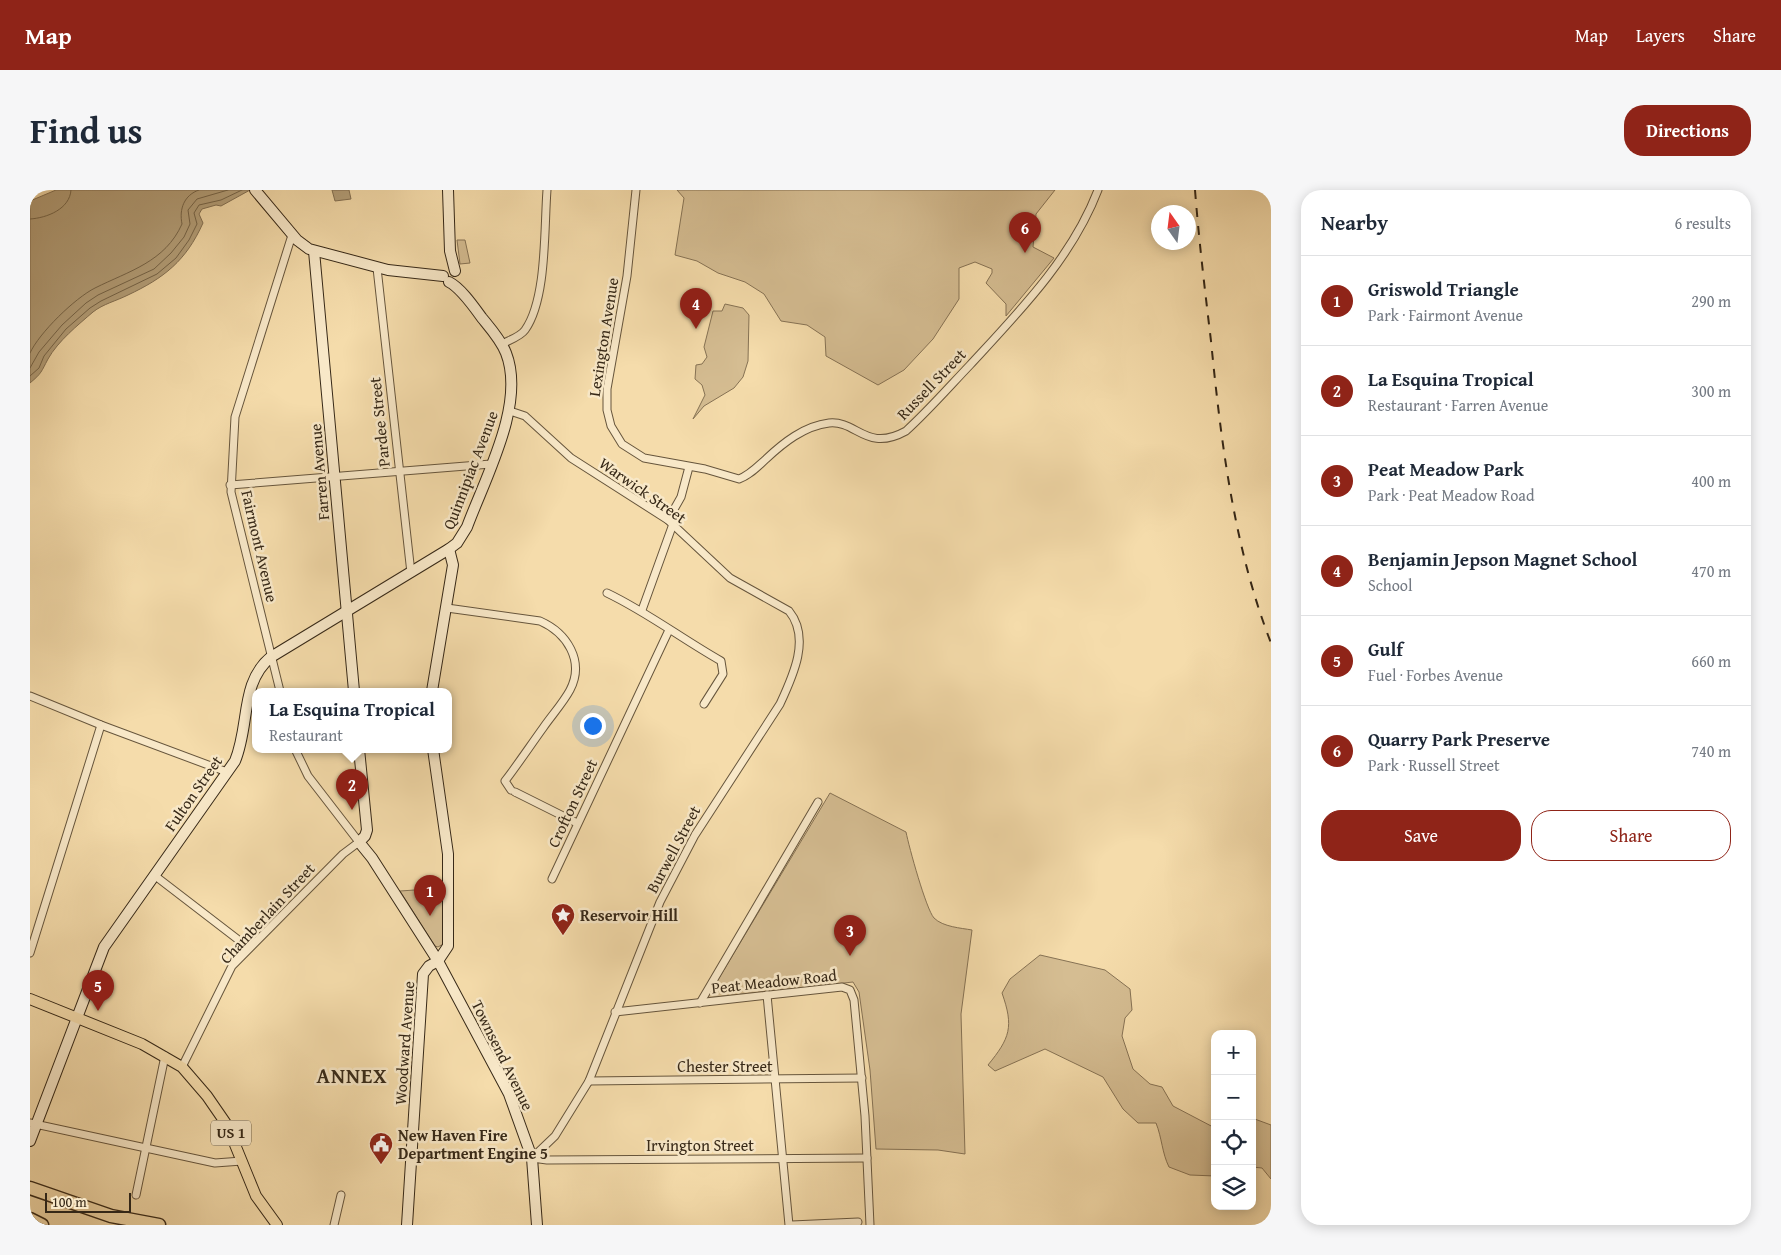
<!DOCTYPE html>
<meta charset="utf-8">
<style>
:root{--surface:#fff;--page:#f6f6f7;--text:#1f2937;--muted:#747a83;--line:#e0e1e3;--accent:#8f2418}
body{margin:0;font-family:"Gentium Book Plus",serif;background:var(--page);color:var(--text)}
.controls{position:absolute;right:15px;bottom:15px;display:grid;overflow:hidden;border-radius:10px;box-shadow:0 2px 12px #0003}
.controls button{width:45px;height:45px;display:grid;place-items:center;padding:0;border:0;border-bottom:1px solid var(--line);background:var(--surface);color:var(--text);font:25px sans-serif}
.compass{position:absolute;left:1121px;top:15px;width:45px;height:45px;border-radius:50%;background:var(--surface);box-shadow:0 2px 12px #0003;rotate:346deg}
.scale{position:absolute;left:15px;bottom:12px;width:86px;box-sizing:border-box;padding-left:5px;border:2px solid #362817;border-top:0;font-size:14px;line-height:18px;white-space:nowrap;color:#362817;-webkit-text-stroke:4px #f8e8c8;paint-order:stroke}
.you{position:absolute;left:562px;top:535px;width:18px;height:18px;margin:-12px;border:4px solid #fff;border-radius:50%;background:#1a73e8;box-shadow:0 0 0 8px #1a73e833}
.badge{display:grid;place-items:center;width:32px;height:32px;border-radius:50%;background:var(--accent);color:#fff;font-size:16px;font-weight:700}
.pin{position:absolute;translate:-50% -41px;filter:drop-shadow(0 1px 2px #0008)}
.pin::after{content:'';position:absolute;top:26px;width:18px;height:15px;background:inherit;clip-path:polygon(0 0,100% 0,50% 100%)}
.popup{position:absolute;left:222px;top:498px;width:200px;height:65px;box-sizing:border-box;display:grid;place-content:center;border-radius:10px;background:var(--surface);filter:drop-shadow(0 1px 4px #0005);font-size:16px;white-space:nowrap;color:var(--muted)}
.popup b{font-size:19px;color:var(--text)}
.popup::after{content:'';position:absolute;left:50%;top:100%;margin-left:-10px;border:10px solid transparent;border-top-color:var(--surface)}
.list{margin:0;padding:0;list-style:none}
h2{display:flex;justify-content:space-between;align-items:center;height:65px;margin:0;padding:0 20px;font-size:21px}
h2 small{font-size:16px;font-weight:400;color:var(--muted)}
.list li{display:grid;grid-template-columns:32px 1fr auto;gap:15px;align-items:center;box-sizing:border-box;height:90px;padding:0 20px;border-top:1px solid var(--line)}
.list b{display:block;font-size:19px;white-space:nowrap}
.list p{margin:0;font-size:16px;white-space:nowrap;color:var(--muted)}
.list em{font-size:16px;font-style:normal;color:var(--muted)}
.actions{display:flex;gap:10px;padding:15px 20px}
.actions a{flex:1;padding:11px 0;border:1px solid var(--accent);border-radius:20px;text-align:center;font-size:18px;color:var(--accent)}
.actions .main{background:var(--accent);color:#fff}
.icon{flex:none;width:28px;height:28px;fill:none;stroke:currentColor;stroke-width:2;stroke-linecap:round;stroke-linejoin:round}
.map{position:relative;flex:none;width:1241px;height:1035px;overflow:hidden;border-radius:20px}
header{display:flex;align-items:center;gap:30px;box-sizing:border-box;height:70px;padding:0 25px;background:var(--accent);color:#fff}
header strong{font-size:24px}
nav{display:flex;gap:28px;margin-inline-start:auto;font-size:18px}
.intro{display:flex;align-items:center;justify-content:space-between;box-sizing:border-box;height:120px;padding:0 30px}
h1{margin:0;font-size:35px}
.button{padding:12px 22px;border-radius:20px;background:var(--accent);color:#fff;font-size:18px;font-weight:700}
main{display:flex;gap:30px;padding:0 30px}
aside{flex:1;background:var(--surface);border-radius:20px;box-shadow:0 2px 12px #0003}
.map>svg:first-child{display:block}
.green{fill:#d5bd92;stroke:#867254}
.water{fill:#b49f79;stroke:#826f52}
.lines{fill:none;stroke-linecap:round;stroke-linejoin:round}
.shore{stroke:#756448;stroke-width:1}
.street-casing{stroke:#66553c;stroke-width:9}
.secondary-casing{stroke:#362817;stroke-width:12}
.primary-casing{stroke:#362817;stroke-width:12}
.highway-casing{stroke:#362817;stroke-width:15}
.street{stroke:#f8e8c8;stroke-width:7}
.secondary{stroke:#f8e8c8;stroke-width:10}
.primary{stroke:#f5dcab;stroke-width:10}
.highway{stroke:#f5dcab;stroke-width:12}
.rail{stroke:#362817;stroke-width:2;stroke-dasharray:9 9;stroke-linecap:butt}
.labels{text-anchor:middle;stroke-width:5;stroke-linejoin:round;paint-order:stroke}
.shield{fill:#f8e8c8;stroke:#70624c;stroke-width:1}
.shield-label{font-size:15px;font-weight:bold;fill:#362817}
.street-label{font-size:16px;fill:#362817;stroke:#f8e8c8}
.poi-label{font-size:16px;font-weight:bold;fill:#362817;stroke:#f8e8c8;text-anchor:start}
.district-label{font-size:21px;font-weight:bold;letter-spacing:1px;fill:#362817;stroke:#f8e8c8}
</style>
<header>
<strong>Map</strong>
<nav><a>Map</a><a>Layers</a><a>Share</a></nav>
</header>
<div class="intro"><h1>Find us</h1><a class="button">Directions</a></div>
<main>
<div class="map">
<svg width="1241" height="1035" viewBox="0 0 1241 1035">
<rect width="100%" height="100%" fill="#f5dcab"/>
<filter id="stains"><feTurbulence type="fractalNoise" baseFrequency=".004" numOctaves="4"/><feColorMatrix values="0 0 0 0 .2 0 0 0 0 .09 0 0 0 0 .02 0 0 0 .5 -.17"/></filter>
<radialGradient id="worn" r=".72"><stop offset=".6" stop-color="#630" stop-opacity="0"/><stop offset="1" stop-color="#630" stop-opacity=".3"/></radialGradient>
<!-- green -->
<g class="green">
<polygon points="647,0 1025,0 1006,24 1003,57 1024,68 976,126 976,114 956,93 962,83 962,79 945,72 929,78 929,109 903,149 874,180 848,195 796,166 795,147 777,135 751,131 734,104 715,92 688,83 667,71 645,65 654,8"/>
<polygon points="427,50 435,50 440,73 430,74"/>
<polygon points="695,114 713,118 719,125 718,171 713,187 704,198 674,216 663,229 675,205 672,195 665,189 666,175 672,174 677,167 674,157 683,121 692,121"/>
<path d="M 800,603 L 876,642 C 879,657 896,719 904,728 C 913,737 931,738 942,740 L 931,824 L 935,964 L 908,960 L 846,959 L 840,880 L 829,802 L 823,792 L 677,808 Z"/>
<polygon points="414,698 415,753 408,757 405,756 370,701"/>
<path d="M 1010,765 L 1075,780 L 1100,799 L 1102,820 L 1095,828 L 1092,846 L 1103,879 L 1120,894 L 1132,897 L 1143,916 L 1185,938 L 1185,986 L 1160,985 L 1139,977 C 1132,963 1132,948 1126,933 L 1108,933 L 1093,919 L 1073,887 L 1015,859 L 965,881 L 958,875 C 980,848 984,837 972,803 L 980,789 Z"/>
<polygon points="1222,928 1241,935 1241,989 1232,978 1222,977"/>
</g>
<!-- water -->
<g class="water">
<path d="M 26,0 L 220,0 L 191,16 L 186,15 L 172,19 L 169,24 L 173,33 C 156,71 134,88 98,105 C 86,111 73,114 63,122 C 48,135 28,151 18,169 C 11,182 12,183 0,193 L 0,11 Z"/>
<polygon points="302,0 319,0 321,9 305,11"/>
</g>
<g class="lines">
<!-- shore -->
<g class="shore">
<path d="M 0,29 C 17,28 40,19 41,0"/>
<path d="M 0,163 C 9,143 45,108 65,98 C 99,81 135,72 152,34 C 149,19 154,5 169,0"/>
<polyline points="0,178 9,162 32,135 56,113 68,105 124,79 141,63 154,47 160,34 158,20 167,9 198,0"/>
<polyline points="0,186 9,178 14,166 36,139 60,118 71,111 127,84 146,68 159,50 167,34 164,23 169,15 191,10 212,0"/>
</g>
<!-- street casing -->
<g class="street-casing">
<g id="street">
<path d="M 606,0 L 597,86 L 577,199 L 577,220 L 581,236 L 592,254 L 614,268 L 675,279 L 709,289 C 720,285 727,277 736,269 C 753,253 774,236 799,233 C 827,230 836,263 876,241 C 899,220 919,197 940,175 C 989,122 1042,68 1068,0"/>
<polyline points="347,78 381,383"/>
<path d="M 472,154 C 479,150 490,147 495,140 C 517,109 514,39 517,0"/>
<path d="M 480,221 L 495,226 L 541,268 L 638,330 L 700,388 L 759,421 C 781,448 763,486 750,514 L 665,645 L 630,712 L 559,891 L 525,946 L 502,968"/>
<polyline points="200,295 461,274"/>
<polyline points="638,330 651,307 659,277"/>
<path d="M 577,403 C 617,422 652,449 691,471 L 693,484 L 674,514"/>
<path d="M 417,418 L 510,431 C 537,443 555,471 540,500 C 533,513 522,525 513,538 C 500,556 488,574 475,591 L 481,600"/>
<polyline points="612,420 643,334"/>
<polyline points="250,501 201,302 205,227 262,45"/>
<polyline points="0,506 71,535 197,582"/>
<polyline points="485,602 547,633"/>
<polyline points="124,685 219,758"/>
<polyline points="522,689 639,440"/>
<polyline points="0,763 71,535"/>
<polyline points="737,805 759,1035"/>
<polyline points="670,813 788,612"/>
<polyline points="585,822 812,797 820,800 824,810 835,926 840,1035"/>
<polyline points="152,877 202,776 313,664 329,652 278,586 265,559"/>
<polyline points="559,891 832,888"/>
<polyline points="0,933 185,973 212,971"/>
<polyline points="502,968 517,970 837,968"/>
<polyline points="106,1005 135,866"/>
<polyline points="304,1035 311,1005"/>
<polyline points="762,1035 828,1032"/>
</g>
</g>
<!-- secondary casing -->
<g class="secondary-casing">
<g id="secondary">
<polyline points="225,0 267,50 279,59 358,80 413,86"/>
<polyline points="418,0 420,61 425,81"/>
<polyline points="284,61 324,501"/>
<polyline points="402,501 423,375 419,359"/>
<polyline points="329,559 337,640 335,646 329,652 342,668 408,771 479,904 502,968 507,1035"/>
<path d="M 0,951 L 74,757 L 205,571 C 220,535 210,492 241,467 L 419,359 L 427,353 L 437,337 C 455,288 496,214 476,163 C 471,150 461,139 452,128 C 444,117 431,98 419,92"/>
<polyline points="377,1035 393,784 399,776 408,771 418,756 418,664 403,559"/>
</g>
</g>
<!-- primary casing -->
<g class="primary-casing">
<polyline id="primary" points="0,809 112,854 152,877 177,906 197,935 226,1006 247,1035"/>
</g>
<!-- highway casing -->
<g class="highway-casing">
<g id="highway">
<polyline points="0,998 81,1026 129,1035"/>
<polyline points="0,1029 12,1035"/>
</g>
</g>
<!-- street -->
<use href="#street" class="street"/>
<!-- secondary -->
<use href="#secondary" class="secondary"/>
<!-- primary -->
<use href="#primary" class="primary"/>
<!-- highway -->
<use href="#highway" class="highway"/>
<!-- rail -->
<path class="rail" d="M 1165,0 C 1169,51 1175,101 1181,151 C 1191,252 1204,358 1241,453"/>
</g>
<!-- icons -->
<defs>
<g id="sight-pin" transform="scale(1.25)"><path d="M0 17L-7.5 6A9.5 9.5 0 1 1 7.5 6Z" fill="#8f2418" stroke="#f8e8c8"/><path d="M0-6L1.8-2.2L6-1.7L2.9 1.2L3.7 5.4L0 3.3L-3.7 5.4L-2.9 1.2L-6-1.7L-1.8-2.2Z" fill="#fff"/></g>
<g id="civic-pin" transform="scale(1.25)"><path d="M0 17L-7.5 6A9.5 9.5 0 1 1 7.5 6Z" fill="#8f2418" stroke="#f8e8c8"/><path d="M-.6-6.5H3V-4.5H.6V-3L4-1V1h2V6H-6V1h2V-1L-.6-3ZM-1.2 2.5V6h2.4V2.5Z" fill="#fff"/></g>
</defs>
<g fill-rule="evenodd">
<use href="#sight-pin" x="533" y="725"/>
<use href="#civic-pin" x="351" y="954"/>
</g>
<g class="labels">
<!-- shield labels -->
<rect class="shield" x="181" y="930.5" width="40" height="25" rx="4"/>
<g class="shield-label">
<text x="201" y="948">US 1</text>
</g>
<!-- street labels -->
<g class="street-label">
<text transform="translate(573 147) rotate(-81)" y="6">Lexington Avenue</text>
<text transform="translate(901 194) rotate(-46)" y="6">Russell Street</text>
<text transform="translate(349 232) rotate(-96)" y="6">Pardee Street</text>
<text transform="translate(440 280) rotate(-69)" y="6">Quinnipiac Avenue</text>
<text transform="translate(289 282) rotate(-95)" y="6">Farren Avenue</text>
<text transform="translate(613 300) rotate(35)" y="6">Warwick Street</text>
<text transform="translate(230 356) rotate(77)" y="6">Fairmont Avenue</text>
<text transform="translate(163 603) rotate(-55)" y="6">Fulton Street</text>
<text transform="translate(542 613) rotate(-65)" y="6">Crofton Street</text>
<text transform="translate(643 659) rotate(-62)" y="6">Burwell Street</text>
<text transform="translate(237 723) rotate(-47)" y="6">Chamberlain Street</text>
<text transform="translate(744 791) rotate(-6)" y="6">Peat Meadow Road</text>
<text transform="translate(374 853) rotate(-86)" y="6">Woodward Avenue</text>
<text transform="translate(473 865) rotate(64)" y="6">Townsend Avenue</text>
<text x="695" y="882">Chester Street</text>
<text x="670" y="961">Irvington Street</text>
</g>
<!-- poi labels -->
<g class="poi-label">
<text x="550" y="731">Reservoir Hill</text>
<text x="368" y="951">New Haven Fire<tspan x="368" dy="18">Department Engine 5</tspan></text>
</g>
<!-- district labels -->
<g class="district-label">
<text x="322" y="893">ANNEX</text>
</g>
</g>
<rect width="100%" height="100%" filter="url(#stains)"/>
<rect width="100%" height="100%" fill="url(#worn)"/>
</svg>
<div class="controls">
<button>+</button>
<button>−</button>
<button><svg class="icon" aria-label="locate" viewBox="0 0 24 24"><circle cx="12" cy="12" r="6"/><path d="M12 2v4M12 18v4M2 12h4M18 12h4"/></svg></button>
<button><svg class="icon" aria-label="layers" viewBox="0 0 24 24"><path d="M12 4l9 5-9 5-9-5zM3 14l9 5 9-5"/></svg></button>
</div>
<svg class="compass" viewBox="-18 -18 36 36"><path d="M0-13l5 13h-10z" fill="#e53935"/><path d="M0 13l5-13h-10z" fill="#747a83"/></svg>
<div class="scale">100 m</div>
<div class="you"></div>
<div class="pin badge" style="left:400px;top:726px">1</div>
<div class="pin badge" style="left:322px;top:620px">2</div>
<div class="popup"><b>La Esquina Tropical</b>Restaurant</div>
<div class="pin badge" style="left:820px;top:766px">3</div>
<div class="pin badge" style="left:666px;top:139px">4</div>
<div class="pin badge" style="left:68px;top:821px">5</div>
<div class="pin badge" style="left:995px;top:63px">6</div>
</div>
<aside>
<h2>Nearby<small>6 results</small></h2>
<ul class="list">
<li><span class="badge">1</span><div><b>Griswold Triangle</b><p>Park · Fairmont Avenue</p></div><em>290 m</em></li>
<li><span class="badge">2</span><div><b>La Esquina Tropical</b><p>Restaurant · Farren Avenue</p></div><em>300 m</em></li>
<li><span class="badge">3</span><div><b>Peat Meadow Park</b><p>Park · Peat Meadow Road</p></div><em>400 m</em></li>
<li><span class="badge">4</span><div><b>Benjamin Jepson Magnet School</b><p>School</p></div><em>470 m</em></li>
<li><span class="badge">5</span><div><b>Gulf</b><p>Fuel · Forbes Avenue</p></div><em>660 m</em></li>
<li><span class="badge">6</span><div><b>Quarry Park Preserve</b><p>Park · Russell Street</p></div><em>740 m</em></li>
</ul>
<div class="actions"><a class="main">Save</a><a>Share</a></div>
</aside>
</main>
